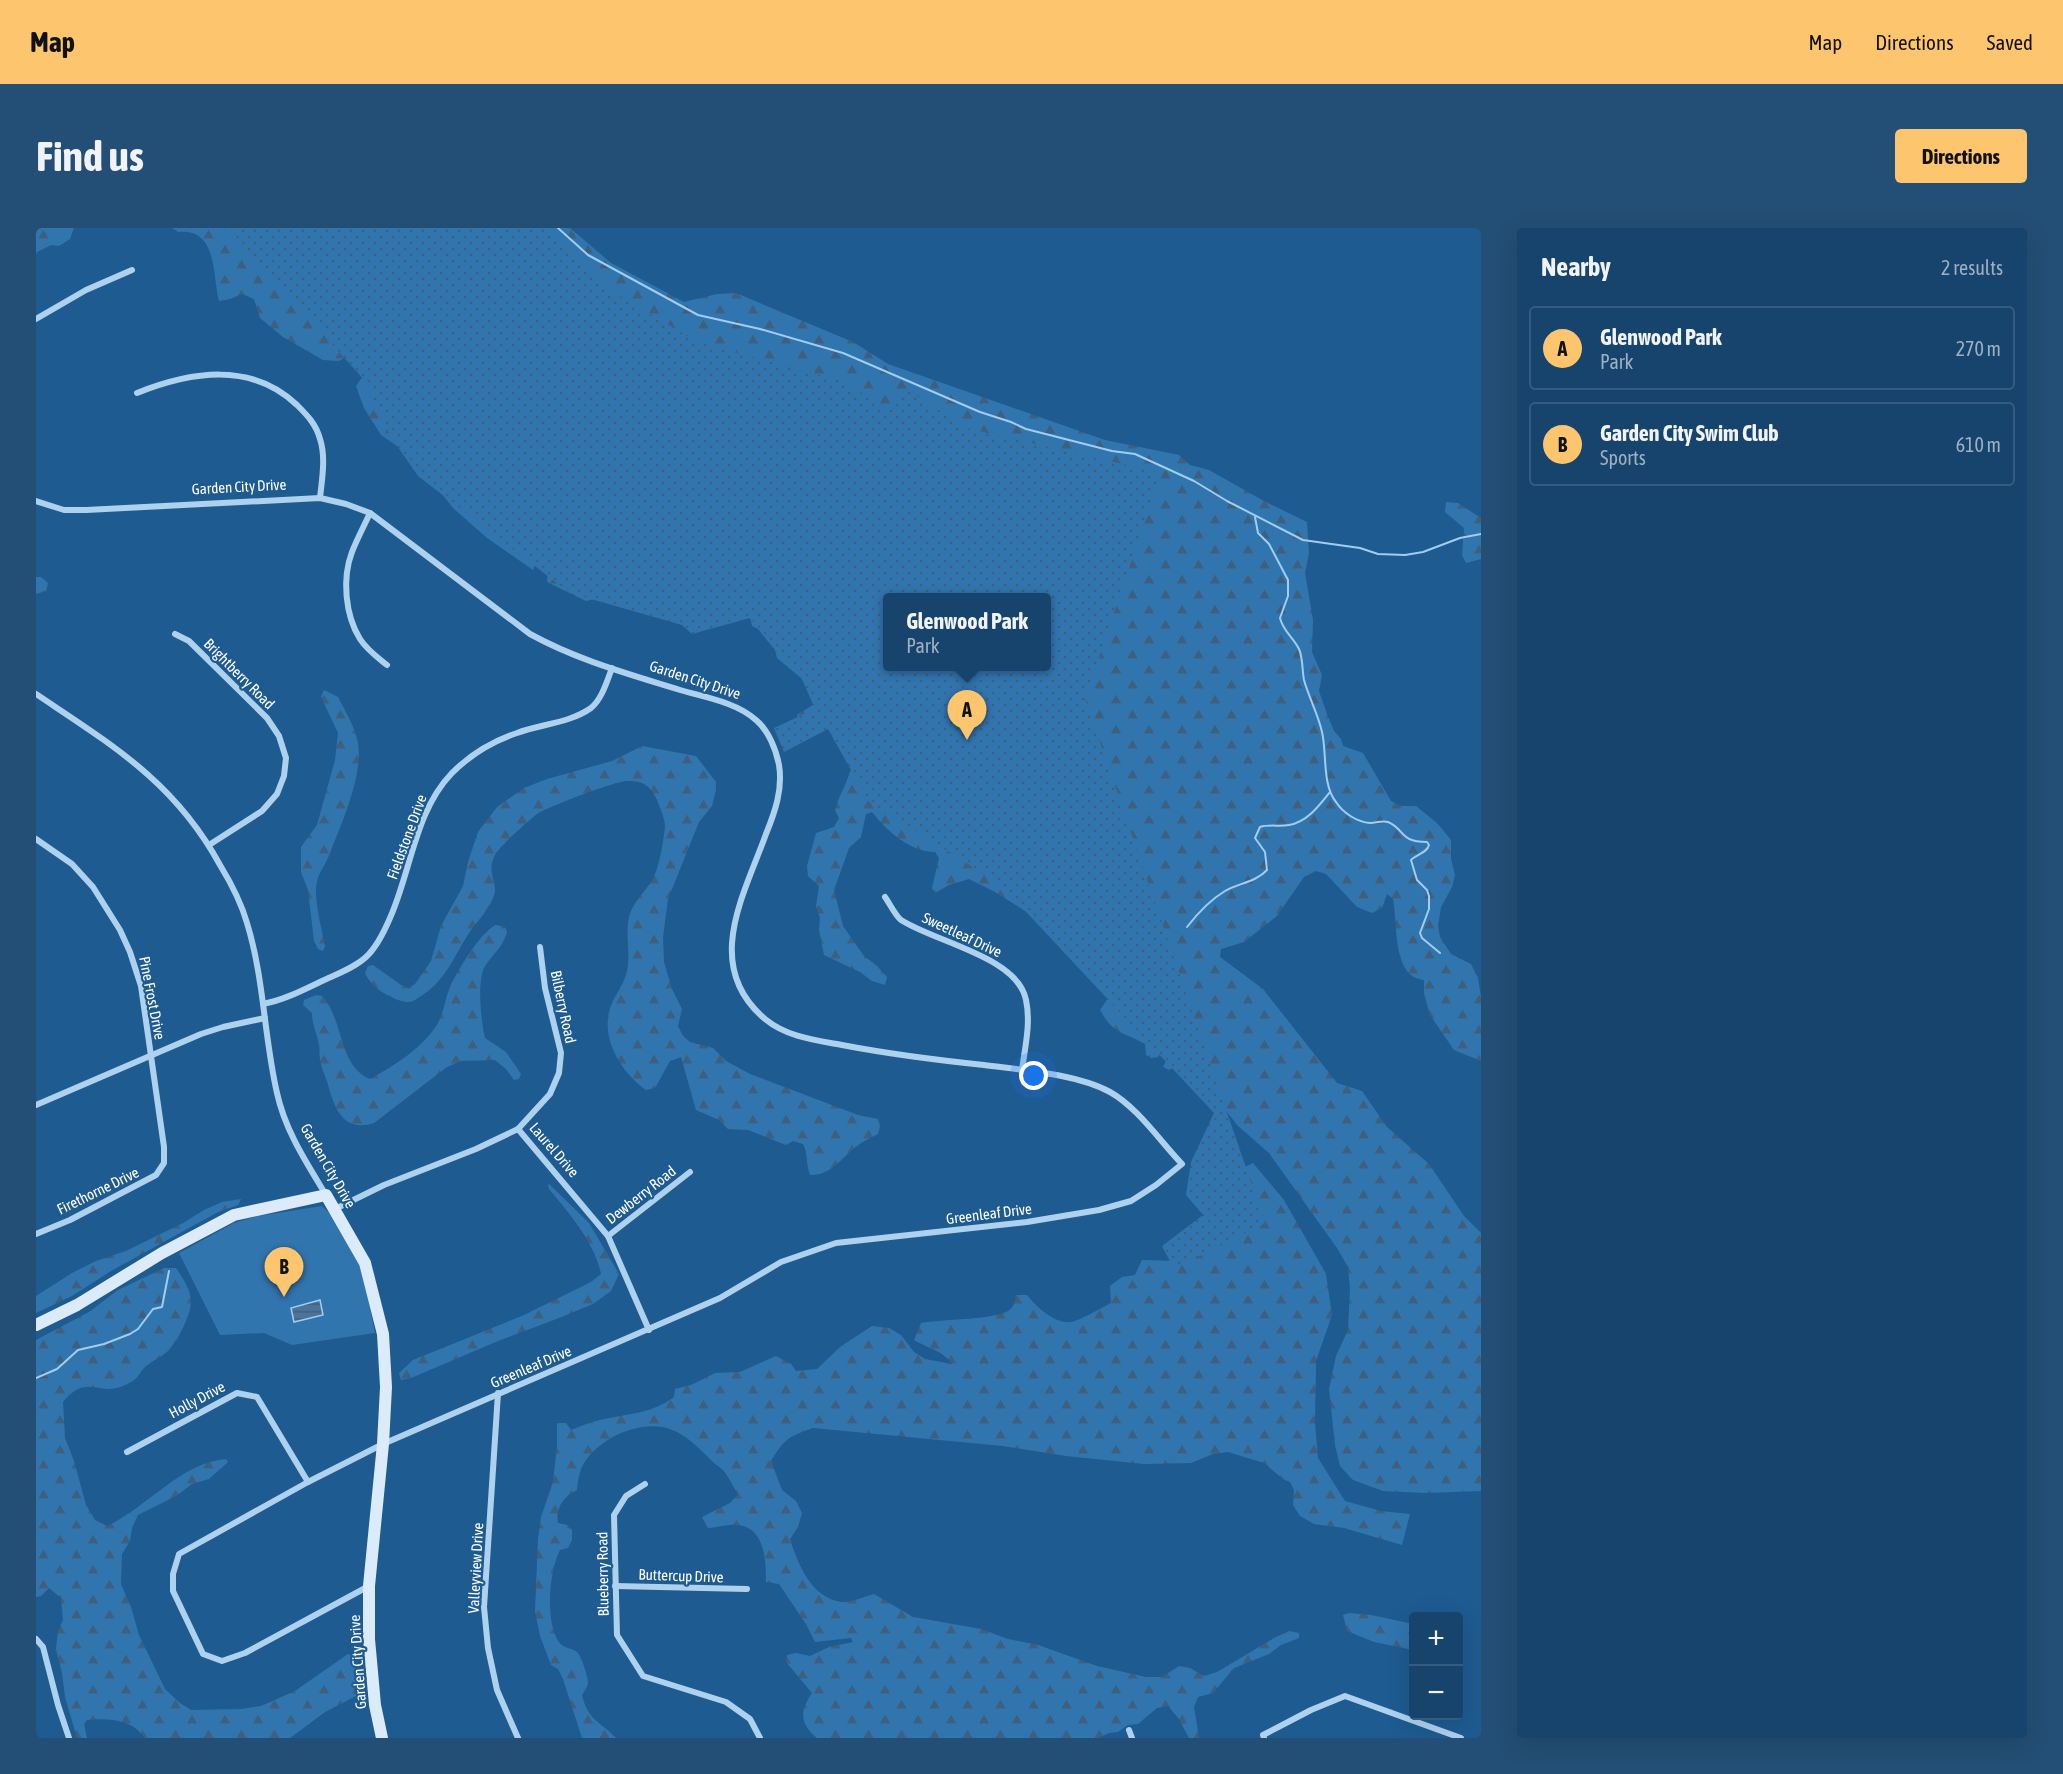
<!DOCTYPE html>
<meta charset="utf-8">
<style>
:root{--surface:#16446d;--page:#234e75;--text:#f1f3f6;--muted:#9eb0c2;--line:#355c80;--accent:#fdc56d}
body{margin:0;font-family:"Asap Condensed",sans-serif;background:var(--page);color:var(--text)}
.controls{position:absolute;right:18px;bottom:18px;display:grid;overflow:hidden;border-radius:6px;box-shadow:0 6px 24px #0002}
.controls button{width:54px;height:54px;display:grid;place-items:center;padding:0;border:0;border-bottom:2px solid var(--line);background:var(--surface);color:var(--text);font:30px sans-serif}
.you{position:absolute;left:998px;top:848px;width:21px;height:21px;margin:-15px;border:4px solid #fff;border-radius:50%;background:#1a73e8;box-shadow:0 0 0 9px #1a73e833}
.badge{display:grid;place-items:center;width:39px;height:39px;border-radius:50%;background:var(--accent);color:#111;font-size:20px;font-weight:700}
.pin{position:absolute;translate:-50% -50px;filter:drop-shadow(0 2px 3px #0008)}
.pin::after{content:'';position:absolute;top:32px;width:21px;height:18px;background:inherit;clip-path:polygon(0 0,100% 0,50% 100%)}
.popup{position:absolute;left:847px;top:365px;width:168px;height:78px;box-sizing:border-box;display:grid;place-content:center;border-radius:6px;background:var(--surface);filter:drop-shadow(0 2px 4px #0005);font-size:20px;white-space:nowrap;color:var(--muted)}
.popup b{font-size:22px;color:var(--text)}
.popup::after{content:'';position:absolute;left:50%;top:100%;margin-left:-12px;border:12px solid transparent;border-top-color:var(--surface)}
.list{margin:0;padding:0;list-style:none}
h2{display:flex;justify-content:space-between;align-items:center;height:78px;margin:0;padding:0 24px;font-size:26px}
h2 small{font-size:20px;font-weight:400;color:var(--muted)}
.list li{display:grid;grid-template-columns:39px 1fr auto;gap:18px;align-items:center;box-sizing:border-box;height:84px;margin:0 12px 12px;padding:0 12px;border:2px solid var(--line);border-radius:6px}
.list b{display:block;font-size:22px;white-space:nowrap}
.list p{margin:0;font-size:20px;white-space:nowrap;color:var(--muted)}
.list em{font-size:20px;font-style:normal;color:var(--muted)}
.map{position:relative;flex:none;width:1445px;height:1510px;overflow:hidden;border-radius:6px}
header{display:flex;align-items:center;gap:36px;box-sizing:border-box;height:84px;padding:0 30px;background:var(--accent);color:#111}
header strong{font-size:28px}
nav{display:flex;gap:33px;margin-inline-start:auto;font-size:21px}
.intro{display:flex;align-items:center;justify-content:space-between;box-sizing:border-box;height:144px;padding:0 36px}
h1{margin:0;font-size:42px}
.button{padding:15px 27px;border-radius:6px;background:var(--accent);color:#111;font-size:21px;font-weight:700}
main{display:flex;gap:36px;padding:0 36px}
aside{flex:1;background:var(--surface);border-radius:6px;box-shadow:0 6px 24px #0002}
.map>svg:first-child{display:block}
.grass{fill:#3175af}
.forest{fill:url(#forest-firs);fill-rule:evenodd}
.park{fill:url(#park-dots);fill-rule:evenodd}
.water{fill:url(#water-rules);stroke:#a1cdef;stroke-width:1.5}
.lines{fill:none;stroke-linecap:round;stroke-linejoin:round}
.stream{stroke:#a1cdef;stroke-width:2}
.street{stroke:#aed1ee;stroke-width:6}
.secondary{stroke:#dbebfa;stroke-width:12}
.labels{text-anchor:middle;stroke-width:4.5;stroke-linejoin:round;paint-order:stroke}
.street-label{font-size:15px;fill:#fff;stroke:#1e5b91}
</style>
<header>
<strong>Map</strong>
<nav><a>Map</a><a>Directions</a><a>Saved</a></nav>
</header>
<div class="intro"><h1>Find us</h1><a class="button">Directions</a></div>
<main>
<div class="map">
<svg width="1445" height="1510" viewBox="0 0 1445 1510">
<defs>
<pattern id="forest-firs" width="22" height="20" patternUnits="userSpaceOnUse" patternTransform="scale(1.5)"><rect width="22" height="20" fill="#3175af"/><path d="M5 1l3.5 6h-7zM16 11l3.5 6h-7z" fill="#3e607e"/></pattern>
<pattern id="park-dots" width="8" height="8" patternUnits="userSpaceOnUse" patternTransform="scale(1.5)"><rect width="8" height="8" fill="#3175af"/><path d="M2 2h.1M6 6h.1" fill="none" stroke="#3e607e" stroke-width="1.8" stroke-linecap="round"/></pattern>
<pattern id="water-rules" width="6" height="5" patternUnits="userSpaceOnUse" patternTransform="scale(1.5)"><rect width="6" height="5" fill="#49749b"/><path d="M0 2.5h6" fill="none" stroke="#4b5e70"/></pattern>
</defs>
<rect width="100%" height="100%" fill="#1e5b91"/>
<!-- grass -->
<polygon class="grass" points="286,978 301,992 325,1034 339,1105 256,1117 228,1105 184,1107 143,1025 198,995 222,988"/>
<!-- forest -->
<g class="forest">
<polygon points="0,0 38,0 34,11 23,18 15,17 1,24 0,27"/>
<path d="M 136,0 L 534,0 L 575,35 L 648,74 L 681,66 L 700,65 L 817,114 L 852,136 L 1069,212 L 1143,227 L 1154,237 L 1173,242 L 1228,273 L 1271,294 L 1273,325 L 1269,345 L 1277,392 L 1276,424 L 1286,447 L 1283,463 L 1291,486 L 1298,503 L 1305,511 L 1307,518 L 1327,525 L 1355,573 L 1365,578 L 1380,578 L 1402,596 L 1415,612 L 1415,631 L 1419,647 L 1416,659 L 1405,679 L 1402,698 L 1404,709 L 1415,726 L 1435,736 L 1442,750 L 1445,770 L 1445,833 L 1418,822 L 1394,787 L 1388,765 L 1388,752 C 1382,751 1375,749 1371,743 C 1358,725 1361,692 1357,671 L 1351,666 L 1346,680 L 1336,685 L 1321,679 L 1290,646 L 1280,643 L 1268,649 L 1241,688 L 1208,714 L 1185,721 L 1184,729 L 1227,761 L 1301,855 L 1326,863 L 1351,899 L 1393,936 L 1428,988 L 1445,1005 L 1445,1263 L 1388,1265 L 1347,1263 L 1317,1252 L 1304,1238 L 1299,1217 L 1293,1161 L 1300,1128 L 1312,1102 L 1314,1060 L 1312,1039 L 1301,1020 L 1233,925 L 1201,897 L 1151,832 L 1133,842 L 1127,839 L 1134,825 L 1127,821 L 1122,829 L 1115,830 L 1110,827 L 1109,816 C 1086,803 1078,807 1064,782 L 1075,766 L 1011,697 L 959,664 L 933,651 L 913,657 L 899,665 L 896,660 L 903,630 L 899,624 C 874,624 851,603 836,584 L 830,586 L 825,609 L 813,620 L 798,662 L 807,698 L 828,728 L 841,738 L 851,749 L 849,757 L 836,753 L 824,744 L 788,727 L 783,702 L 784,690 L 780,678 L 783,658 L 772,648 L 771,638 L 780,605 L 798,599 L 803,590 L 799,582 C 803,566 813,553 816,536 L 796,500 L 765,501 L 761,487 L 780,475 L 777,460 L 741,430 L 739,422 L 722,401 L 716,398 L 713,384 L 576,367 L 550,373 L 511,354 L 512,342 L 506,324 L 497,342 L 451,310 L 417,280 L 377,229 L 345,207 L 328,180 L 320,158 L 329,145 L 312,128 L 303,133 L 287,132 L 247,109 L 224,90 L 218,71 L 206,66 L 194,71 L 183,73 C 176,46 182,0 142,4 ZM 852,370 L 1010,370 L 1010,438 L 852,438 Z"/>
<polygon points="1410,274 1422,275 1445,290 1445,331 1430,335 1426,327 1428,300 1409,284"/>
<polygon points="0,349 5,349 12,355 10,363 0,366"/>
<path d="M 288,462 L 302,469 C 309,483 319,499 322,515 C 327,548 306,594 294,625 C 291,634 282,646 281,654 C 277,669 286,702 289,718 L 287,723 L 282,721 L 278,713 L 272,662 L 265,644 L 265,619 L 281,597 L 299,532 L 302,505 L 285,469 Z"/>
<path d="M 606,518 L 660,528 L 680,554 L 680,562 L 676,578 L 663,594 L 632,671 L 627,709 L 628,734 L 636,761 L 646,781 L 642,798 L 647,808 L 654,814 L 677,820 L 690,833 L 714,846 L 822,887 L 842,891 L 844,898 L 842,906 C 835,910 827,913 821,918 C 806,929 795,948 774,947 C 770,937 772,924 767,916 L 757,913 L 750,917 L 712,902 L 692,901 L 683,892 L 660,882 L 645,829 L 634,833 L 619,860 L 610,862 C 587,846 566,814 573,784 C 576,770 588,758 591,743 C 595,725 589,707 593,689 C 597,674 609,664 617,651 C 623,640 628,611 629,598 C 629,591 624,580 621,572 C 614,557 607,552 590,553 C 577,554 512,579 501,586 C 493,592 463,619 459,627 C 451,643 459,650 459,663 C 457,678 441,693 433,705 C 418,728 411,750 388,766 C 383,769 378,774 372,774 C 367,774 359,771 355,769 C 343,763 334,756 329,745 L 332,738 L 337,737 L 365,757 L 373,760 L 379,756 L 395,733 L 405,698 L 427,658 L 432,634 L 442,604 L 461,579 L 488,560 L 511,551 L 576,533 Z"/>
<path d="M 460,697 L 469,699 L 471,704 C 467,720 455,727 448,740 C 441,756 445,793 449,810 L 470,824 L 485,846 L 483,851 L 478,852 L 470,841 L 459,832 L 425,833 L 411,839 L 338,895 C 306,905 298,879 291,853 C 288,846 285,838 284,831 C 283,826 284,821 283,817 C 281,805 276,797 276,785 L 267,777 L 268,772 L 280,767 L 286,768 C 308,791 302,838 334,851 C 358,838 388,819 402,795 C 408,784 409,771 414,759 C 420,745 446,702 460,697 Z"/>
<path d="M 1217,935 L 1248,972 L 1290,1046 L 1296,1087 L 1280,1133 L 1279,1195 L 1282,1230 L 1309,1273 L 1345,1283 L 1374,1286 L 1366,1317 L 1308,1300 L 1278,1296 L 1264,1288 L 1257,1277 L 1258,1262 L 1254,1254 L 1247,1251 L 1228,1235 L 1192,1224 L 1177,1226 L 1155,1235 L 1108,1236 L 1030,1228 L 967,1218 L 777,1200 C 752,1209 749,1210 735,1233 L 746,1262 L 760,1273 L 766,1285 L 762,1299 L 754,1311 C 762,1336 775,1370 806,1374 C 815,1375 829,1368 838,1366 L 877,1389 L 945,1401 L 972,1411 L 1002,1417 L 1061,1438 L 1110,1449 L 1126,1449 L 1143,1438 L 1154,1440 L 1168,1448 L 1181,1444 L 1238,1410 L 1253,1403 L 1263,1405 L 1263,1410 L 1245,1417 L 1233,1426 L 1198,1440 L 1177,1465 L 1162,1469 L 1158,1479 L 1163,1510 L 1153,1510 L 1143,1491 L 1132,1478 L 1121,1480 L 1102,1496 L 1092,1497 L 1082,1504 L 1073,1505 L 1062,1510 L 781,1510 C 763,1495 764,1483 776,1465 L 750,1434 L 751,1427 L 760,1425 L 774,1428 L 793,1419 L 817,1414 L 815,1410 L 779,1414 L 770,1396 L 743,1356 L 730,1354 C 730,1332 729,1298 700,1297 C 691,1296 681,1300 671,1300 L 666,1289 L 694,1275 L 702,1266 C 697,1259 693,1249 687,1242 C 683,1238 677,1235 673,1230 C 663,1220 654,1211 641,1204 C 610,1188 565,1208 548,1235 C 543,1243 542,1253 541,1262 C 528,1268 519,1280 522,1295 L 531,1297 L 536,1302 L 536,1312 L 532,1320 L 524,1322 C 513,1344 510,1387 520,1409 C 526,1422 533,1418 541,1424 C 545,1427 552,1449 552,1454 C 552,1459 549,1463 546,1467 C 552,1493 564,1493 580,1510 L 546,1510 L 527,1451 L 522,1441 L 515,1437 L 504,1408 L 499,1383 L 502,1311 L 505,1289 L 517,1254 L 521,1218 L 521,1195 L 530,1195 L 535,1202 C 541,1200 547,1197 553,1195 C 581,1186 614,1188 638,1169 L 639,1161 L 655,1157 L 679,1145 L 704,1144 L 740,1128 L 755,1136 L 760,1143 L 781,1141 L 804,1119 L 836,1098 L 853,1100 L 865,1107 L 878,1124 L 889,1131 L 916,1136 C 908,1123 891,1120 878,1112 L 885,1095 C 906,1091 957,1092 972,1083 C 978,1079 979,1074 980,1067 L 991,1067 C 1000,1078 1018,1096 1035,1094 C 1043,1093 1067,1079 1075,1075 L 1074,1058 L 1086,1049 L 1099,1047 L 1106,1032 L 1142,1033 L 1203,942 Z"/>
<path d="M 513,956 L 553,995 L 583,1046 L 575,1063 L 557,1076 L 523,1090 L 462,1113 L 375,1150 L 365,1152 L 363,1145 L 377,1132 L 488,1087 L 555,1054 L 565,1046 C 559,1015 533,985 513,961 L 512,957 Z"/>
<polygon points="205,971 202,977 182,984 75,1043 36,1068 0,1085 0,1068 36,1045 60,1033 90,1023 147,995 168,982 186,974"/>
<path d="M 128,1040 L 140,1040 C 147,1050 155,1062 155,1074 C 155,1086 141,1115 132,1123 C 125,1129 116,1133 109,1139 C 101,1148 103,1151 89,1157 C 61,1170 52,1144 27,1174 L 29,1210 L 38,1233 L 50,1277 L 59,1292 L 71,1298 C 112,1279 144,1235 190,1231 L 192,1234 L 173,1251 L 156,1256 L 140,1268 L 102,1287 L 96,1300 L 94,1313 L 86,1326 L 85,1356 L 95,1379 L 103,1407 L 129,1461 L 144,1475 L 155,1482 L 205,1481 L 225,1478 L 259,1463 L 312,1426 L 319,1429 C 324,1438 324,1457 320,1468 L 289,1484 L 254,1510 L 109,1510 C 96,1491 72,1490 51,1492 L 48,1496 L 51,1510 L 41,1510 L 29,1469 L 26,1445 L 20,1421 L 22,1403 L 27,1392 L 25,1370 L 13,1360 L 5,1368 L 0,1369 L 0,1112 L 53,1084 L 82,1062 Z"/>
<polygon points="1313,1385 1335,1387 1377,1396 1377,1422 1338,1414 1311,1403 1307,1387"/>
</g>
<!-- park -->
<path class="park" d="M 193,0 L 508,0 L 567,58 L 661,114 L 805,153 L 855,182 L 869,160 L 930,200 L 1125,245 L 1049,471 L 1229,995 L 1138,1041 L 1126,1018 L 1167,987 L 1150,967 L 1155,934 L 1178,885 L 964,656 L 833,574 L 792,501 L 748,524 L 738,500 L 779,481 L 762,442 L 714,390 L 656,406 L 646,397 L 534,365 L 382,248 L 355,209 L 329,153 ZM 852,370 L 1010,370 L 1010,438 L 852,438 Z"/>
<!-- water -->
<polygon class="water" points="284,1072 287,1087 258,1094 255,1080"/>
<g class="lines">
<!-- stream -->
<g class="stream">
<polyline points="522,0 552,27 662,87 724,101 807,125 944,184 975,194 990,201 1076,223 1099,226 1158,253 1191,273 1267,312 1324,320 1342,326 1369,327 1387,324 1424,310 1445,306"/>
<path d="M 1219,289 L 1222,305 L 1233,316 L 1252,352 L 1252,368 L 1244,390 C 1247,403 1257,409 1263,421 C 1267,430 1266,442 1268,452 C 1273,470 1282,486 1286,504 C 1291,525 1286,557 1300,574 C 1307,585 1321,594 1334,595 C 1341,595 1346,592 1352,594 C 1369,601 1363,614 1391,614 L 1393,617 C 1391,625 1381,626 1375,632 L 1381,652 L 1391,662 L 1393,668 L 1393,681 L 1384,705 L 1386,710 L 1404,725"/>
<path d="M 1151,699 C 1161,686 1174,672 1189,663 C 1203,655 1220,654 1231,642 L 1229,624 L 1219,610 L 1224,599 C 1234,596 1243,599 1253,597 C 1271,594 1283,578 1294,564"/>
<polyline points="0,1150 21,1141 42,1122 68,1116 94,1106 102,1101 117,1081 126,1079 133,1043"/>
</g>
<!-- street -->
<g class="street">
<polyline points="0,91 50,62 96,42"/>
<path d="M 101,165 C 154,144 215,133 261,177 C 271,187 280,196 284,211 C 290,229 286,251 284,270"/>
<path d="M 0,273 L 28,282 L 50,282 L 284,270 L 310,276 L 334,285 L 494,406 C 541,432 593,446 644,462 C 668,469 700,474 720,492 C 732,502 740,521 743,537 C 747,561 739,584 730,606 C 708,667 666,738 729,791 C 751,809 778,812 806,817 C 853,826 900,832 948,837 C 986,842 1041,846 1074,864 C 1101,879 1124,913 1146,936 L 1120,957 L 1095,973 L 1063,982 L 991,994 L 800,1015 L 745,1034 L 684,1070 L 347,1216 L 272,1254 L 143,1326 L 137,1346 L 137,1363 L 167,1426 L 186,1433 L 209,1425 L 333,1358"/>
<path d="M 334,285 C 328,298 321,311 316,324 C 306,350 309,387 324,411 C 331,422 341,429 351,437"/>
<polyline points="139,406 153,413 231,490 243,508 250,530 248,548 241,566 226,583 173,617"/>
<path d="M 0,466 C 76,517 139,554 184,637 C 195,655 205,674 211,695 C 228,750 228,809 241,865 C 249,902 270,934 290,967"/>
<polyline points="0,611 36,636 57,659 84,702 94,724 105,758 128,919 128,935 120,947 34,992 0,1006"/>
<path d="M 849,669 C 854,676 859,687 865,692 C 899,714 982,729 990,772 C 995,795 989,819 986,842"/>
<path d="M 227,776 C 248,772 267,762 286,753 C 301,746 318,740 330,729 C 341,719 348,704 354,690 C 375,643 379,583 416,545 C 434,527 457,513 481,505 C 505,496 534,495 555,480 C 566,471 571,453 576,440"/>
<polyline points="0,877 165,806 187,799 229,790"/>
<polyline points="482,901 572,1008 613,1102"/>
<polyline points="299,981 348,957 440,921 482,901 514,866 523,845 525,825 509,760 504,719"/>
<polyline points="572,1008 654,944"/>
<polyline points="462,1165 448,1379 452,1420 461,1462 482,1510"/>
<polyline points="91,1224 201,1165 221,1169 272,1254"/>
<polyline points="609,1256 590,1268 578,1287 581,1407 607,1448 690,1474 714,1491 724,1510"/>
<polyline points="579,1358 711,1361"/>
<polyline points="0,1411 7,1419 22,1477 33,1510"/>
<polyline points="1093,1502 1096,1510"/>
<polyline points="1228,1510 1227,1507 1275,1482 1309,1468 1425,1510"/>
</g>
<!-- secondary -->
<polyline class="secondary" points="0,1097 41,1077 126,1025 198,987 290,967 329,1035 347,1106 350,1159 347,1216 333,1358 333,1411 339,1477 346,1510"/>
</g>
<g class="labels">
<!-- street labels -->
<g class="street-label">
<text transform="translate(203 259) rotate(-3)" y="5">Garden City Drive</text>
<text transform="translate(203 446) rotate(45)" y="5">Brightberry Road</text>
<text transform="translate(659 452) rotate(18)" y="5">Garden City Drive</text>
<text transform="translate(371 609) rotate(-70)" y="5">Fieldstone Drive</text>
<text transform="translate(926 707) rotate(25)" y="5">Sweetleaf Drive</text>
<text transform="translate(116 770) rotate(79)" y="5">Pine Frost Drive</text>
<text transform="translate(527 779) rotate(78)" y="5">Bilberry Road</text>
<text transform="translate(518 922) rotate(49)" y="5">Laurel Drive</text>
<text transform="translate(292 938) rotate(60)" y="5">Garden City Drive</text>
<text transform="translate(62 963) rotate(-26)" y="5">Firethorne Drive</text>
<text transform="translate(605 967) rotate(-38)" y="5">Dewberry Road</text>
<text transform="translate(953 986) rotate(-7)" y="5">Greenleaf Drive</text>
<text transform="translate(495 1139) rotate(-23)" y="5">Greenleaf Drive</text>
<text transform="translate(161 1172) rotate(-28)" y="5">Holly Drive</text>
<text transform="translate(440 1340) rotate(-87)" y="5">Valleyview Drive</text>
<text transform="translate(567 1346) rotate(-91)" y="5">Blueberry Road</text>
<text transform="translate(645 1348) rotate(2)" y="5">Buttercup Drive</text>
<text transform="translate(322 1434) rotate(-94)" y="5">Garden City Drive</text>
</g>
</g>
</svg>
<div class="controls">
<button>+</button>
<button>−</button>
</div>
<div class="you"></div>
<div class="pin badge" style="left:931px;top:512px">A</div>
<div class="popup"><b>Glenwood Park</b>Park</div>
<div class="pin badge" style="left:248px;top:1069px">B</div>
</div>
<aside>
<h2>Nearby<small>2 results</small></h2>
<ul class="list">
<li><span class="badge">A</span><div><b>Glenwood Park</b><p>Park</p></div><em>270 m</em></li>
<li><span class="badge">B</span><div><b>Garden City Swim Club</b><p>Sports</p></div><em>610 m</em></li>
</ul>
</aside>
</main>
